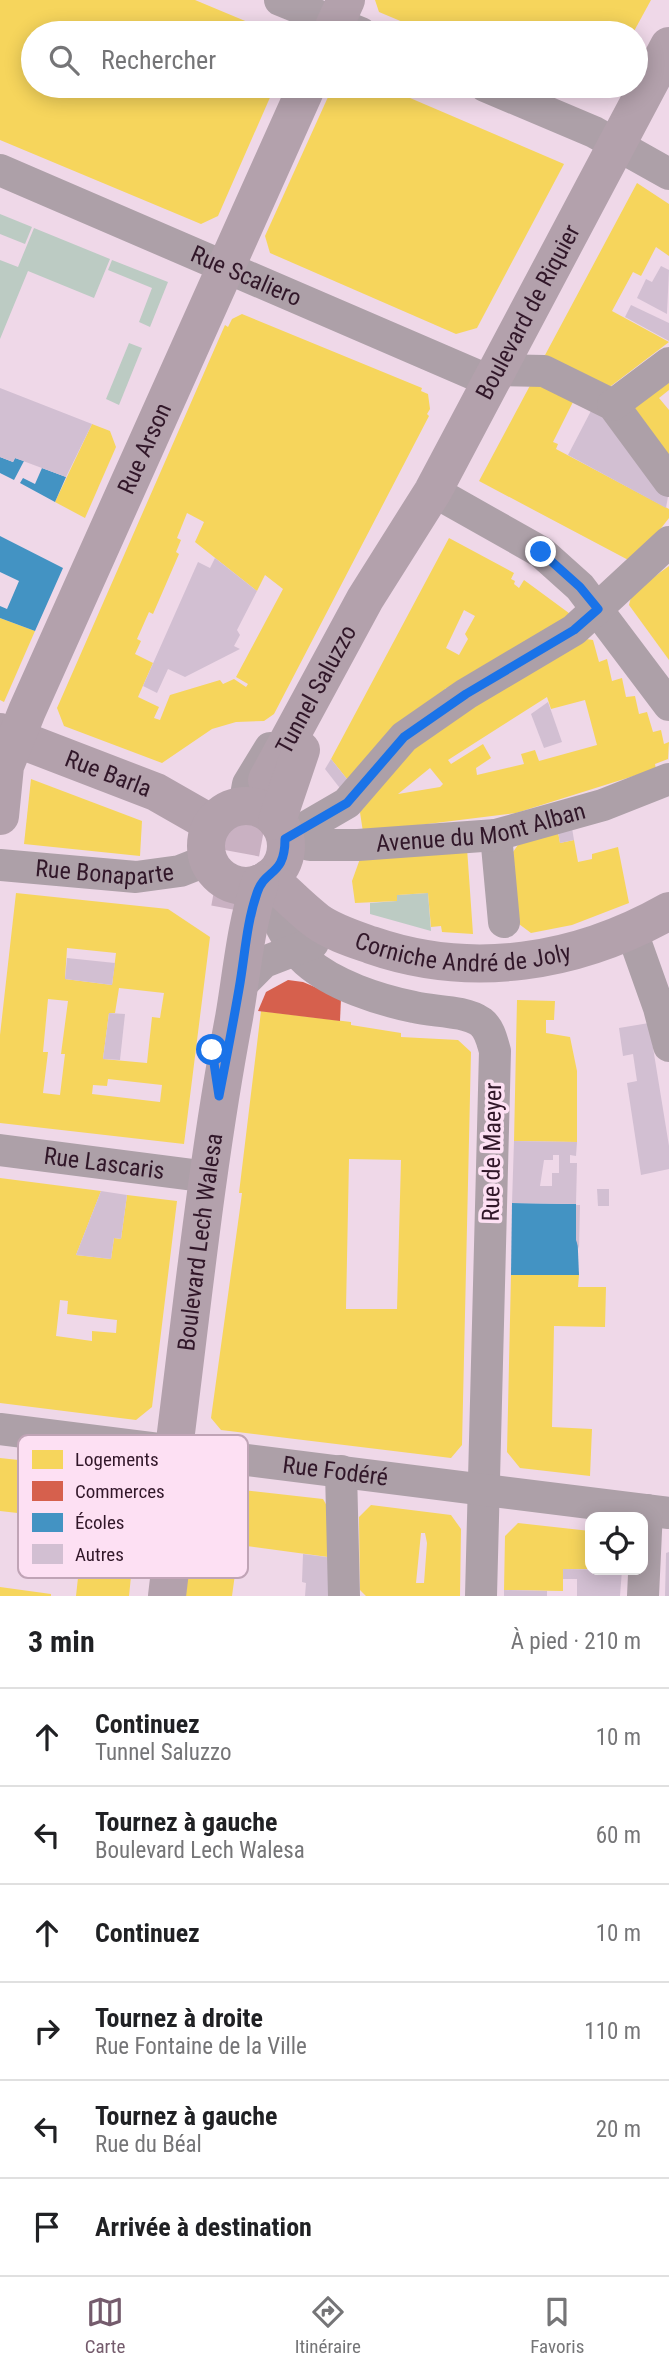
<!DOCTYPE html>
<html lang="fr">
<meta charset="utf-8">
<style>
:root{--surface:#fff;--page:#f2f2f2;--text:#202124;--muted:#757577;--line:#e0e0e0;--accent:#745b6c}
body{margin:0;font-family:"Roboto Condensed",sans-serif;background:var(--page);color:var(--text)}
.controls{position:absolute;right:21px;bottom:21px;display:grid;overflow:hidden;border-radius:14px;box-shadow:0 4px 18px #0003}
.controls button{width:63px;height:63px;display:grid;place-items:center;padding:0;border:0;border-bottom:2px solid var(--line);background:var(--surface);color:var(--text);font:35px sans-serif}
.stop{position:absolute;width:21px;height:21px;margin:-16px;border:5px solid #1a73e8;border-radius:50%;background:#fff}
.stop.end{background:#1a73e8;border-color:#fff;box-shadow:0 2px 7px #0008}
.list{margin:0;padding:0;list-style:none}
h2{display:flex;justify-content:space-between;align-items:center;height:91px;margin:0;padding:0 28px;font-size:30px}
h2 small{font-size:23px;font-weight:400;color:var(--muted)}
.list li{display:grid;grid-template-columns:46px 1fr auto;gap:21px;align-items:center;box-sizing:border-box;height:98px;padding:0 28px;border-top:2px solid var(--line)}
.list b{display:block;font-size:26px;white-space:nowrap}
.list p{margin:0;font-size:23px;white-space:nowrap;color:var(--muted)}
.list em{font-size:23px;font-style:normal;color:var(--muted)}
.icon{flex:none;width:38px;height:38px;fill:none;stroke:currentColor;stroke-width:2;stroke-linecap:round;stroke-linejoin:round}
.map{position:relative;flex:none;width:669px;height:1596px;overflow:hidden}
.search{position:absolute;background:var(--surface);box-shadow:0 4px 18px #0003;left:21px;right:21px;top:21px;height:77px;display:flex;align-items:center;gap:18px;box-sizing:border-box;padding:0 24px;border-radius:38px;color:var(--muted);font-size:26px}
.sheet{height:679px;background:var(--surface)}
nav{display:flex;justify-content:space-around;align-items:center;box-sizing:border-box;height:98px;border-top:2px solid var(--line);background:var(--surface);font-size:19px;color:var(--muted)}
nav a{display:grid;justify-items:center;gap:4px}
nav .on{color:var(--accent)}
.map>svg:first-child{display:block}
.green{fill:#bccbc3}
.homes{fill:#f6d55c;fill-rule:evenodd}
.shops{fill:#d6604d}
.schools{fill:#4393c3}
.building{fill:#d2bfd2;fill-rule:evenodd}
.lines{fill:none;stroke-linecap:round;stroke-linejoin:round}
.major-tunnel{stroke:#c9b1c2;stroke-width:38;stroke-dasharray:38 19;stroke-linecap:butt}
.minor{stroke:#ada0a8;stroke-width:32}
.major{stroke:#b3a1ac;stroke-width:38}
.route{stroke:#1a73e8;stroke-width:9}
.labels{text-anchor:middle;stroke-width:7;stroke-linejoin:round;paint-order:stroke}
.street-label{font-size:24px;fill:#311729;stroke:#fde0f3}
.key{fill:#fde0f3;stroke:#c0a4b6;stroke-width:2}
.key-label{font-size:19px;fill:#311729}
</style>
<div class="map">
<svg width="669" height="1596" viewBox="0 0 669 1596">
<rect width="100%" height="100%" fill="#efd8e8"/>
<!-- green -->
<g class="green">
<polygon points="0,214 32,227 25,244 0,234"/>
<polygon points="34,228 110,259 94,298 28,271 0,339 0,260 18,267"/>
<polygon points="112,260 168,282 150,327 139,322 152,288 108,270"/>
<polygon points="129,343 142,348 119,405 106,399"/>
<polygon points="428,893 431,931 370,914 370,903 397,901 397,895"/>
</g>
<!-- homes -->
<g class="homes">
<polygon points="0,0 195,0 274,33 33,33 33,86 275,86 218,216 201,224 0,140"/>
<polygon points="375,0 651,0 633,33 429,33 379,12"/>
<polygon points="333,86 382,86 564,164 477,328 456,334 270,253 265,236"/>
<polygon points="555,86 605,86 602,91 585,98"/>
<polygon points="637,183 669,204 669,256 656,247 641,276 633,272 612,311 669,342 607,389 544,357"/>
<path d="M 242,314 L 422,388 L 421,391 L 428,394 L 430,409 L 427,414 L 429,416 L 274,714 L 264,721 L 236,722 L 212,729 L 162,763 L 64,726 L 57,708 L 225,325 L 228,327 L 232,319 ZM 187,513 L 204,522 L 195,542 L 257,591 L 265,575 L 283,589 L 236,677 L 248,684 L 246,687 L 234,679 L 223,684 L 220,680 L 170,695 L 160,720 L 154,718 L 159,707 L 138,697 L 153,663 L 135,654 L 141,641 L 137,639 L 149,612 L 153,614 L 179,554 L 176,552 L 181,540 L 177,538 Z"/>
<polygon points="669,366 669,390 659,398 669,410 669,464 629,413"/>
<polygon points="534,378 575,398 553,442 558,444 556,449 669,509 669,518 634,563 479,481"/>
<polygon points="92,424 110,431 116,447 85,518 55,502"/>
<path d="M 449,538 L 514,573 L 511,579 L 515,581 L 514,584 L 519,588 L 524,580 L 577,619 L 454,693 L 446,688 L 429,710 L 347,779 L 331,759 ZM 464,610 L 475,616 L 465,634 L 468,639 L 459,655 L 446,648 Z"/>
<polygon points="669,566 669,660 629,605 632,593"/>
<polygon points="0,618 35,631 4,702 0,700"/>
<path d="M 586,639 L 593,640 L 599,662 L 607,659 L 612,681 L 622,678 L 626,697 L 635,696 L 639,714 L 647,712 L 653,732 L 661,730 L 664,744 L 669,742 L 668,759 L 655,764 L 656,769 L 516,813 L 363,832 L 359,806 L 425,730 ZM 547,697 L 551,709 L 585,700 L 597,745 L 539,761 L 535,750 L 521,754 L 524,764 L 477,775 L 476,768 L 491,758 L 483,744 L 451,764 L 448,760 ZM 430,768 L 443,784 L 440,787 L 398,794 Z"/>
<polygon points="31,779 142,821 140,856 24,844"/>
<polygon points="558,832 560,843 574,840 578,862 592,859 592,854 618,847 629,903 572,925 531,933 519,924 513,852 520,842"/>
<polygon points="467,848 473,934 442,932 441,926 431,927 428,893 397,895 397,901 355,903 352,881 361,856"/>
<path d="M 16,893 L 168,909 L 210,937 L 184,1144 L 0,1123 L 0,1035 ZM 67,948 L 116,953 L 112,985 L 65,979 ZM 119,988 L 164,993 L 160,1018 L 152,1017 L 147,1063 L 103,1059 L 109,1013 L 115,1013 ZM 48,999 L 68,1001 L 61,1054 L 65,1054 L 60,1095 L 43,1093 L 48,1052 L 43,1052 ZM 108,1079 L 162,1085 L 160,1102 L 92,1094 L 93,1085 L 107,1086 Z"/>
<polygon points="517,1000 555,1001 554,1020 546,1020 546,1033 570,1037 577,1071 577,1142 514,1141"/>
<path d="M 261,1011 L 351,1022 L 351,1025 L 401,1033 L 401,1037 L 458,1040 L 471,1052 L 462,1445 L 451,1458 L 221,1430 L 211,1418 L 241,1201 L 242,1193 L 239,1193 ZM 349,1159 L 401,1160 L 397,1309 L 346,1309 Z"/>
<path d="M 0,1178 L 101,1191 L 76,1255 L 111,1259 L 114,1238 L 121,1239 L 127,1195 L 177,1201 L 152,1407 L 136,1420 L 0,1403 ZM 60,1300 L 68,1301 L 67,1314 L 117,1320 L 116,1333 L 92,1331 L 92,1341 L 56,1336 Z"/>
<polygon points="511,1275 579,1275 578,1287 606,1287 605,1327 554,1326 552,1427 592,1429 590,1476 520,1468 507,1452"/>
<polygon points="0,1458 74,1466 70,1519 0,1511"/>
<polygon points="88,1468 143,1474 136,1534 133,1534 131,1545 134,1547 129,1596 76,1596 82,1541 90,1540 92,1528 80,1527"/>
<polygon points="216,1487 323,1499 331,1513 328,1557 239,1545 232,1596 185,1596 192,1540 198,1540 204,1495"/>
<path d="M 371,1505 L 451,1515 L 461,1529 L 460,1596 L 366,1596 L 360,1590 L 359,1517 ZM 421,1533 L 425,1533 L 427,1543 L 424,1583 L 416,1583 Z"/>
<polygon points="518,1523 590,1531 590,1569 563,1569 563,1591 504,1590 505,1536"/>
<polygon points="0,1587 51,1594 51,1596 0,1596"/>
</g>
<!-- shops -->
<polygon class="shops" points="288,980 303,982 341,998 340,1021 258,1011 266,992"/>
<!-- schools -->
<g class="schools">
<polygon points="0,457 13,462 15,458 24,461 14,480 0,473"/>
<polygon points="42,468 66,477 55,502 20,483 23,478 35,484"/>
<polygon points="0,536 63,568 35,631 0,618 0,606 7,609 19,581 0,572"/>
<polygon points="512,1203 576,1204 579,1275 511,1275"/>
</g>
<!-- building -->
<g class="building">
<polygon points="661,266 669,270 667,314 637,298 646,279 652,282"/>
<polygon points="631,305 669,323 669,341 625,317"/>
<polygon points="0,388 92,424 66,477 15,458 13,462 0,457"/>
<polygon points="593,407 636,442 669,491 666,508 568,455"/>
<polygon points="215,558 257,591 237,630 240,635 234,646 240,649 185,677 168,669 157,693 143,686 198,562 210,568"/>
<polygon points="548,702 562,742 544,748 531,714"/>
<polygon points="331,759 347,779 346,796 325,769"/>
<polygon points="572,828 574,840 560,843 558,832"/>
<polygon points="67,958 115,963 112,985 65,979"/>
<polygon points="109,1013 125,1014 120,1060 103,1059"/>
<polygon points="649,1023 669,1146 669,1169 641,1175 627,1083 637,1081 633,1054 623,1056 619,1028"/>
<path d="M 514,1141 L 577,1142 L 576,1156 L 570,1155 L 570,1163 L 577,1163 L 576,1204 L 512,1203 ZM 553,1155 L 559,1155 L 559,1173 L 552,1173 L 552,1186 L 540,1186 L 544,1160 L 553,1160 Z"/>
<polygon points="597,1189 609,1189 609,1206 598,1206"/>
<polygon points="101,1191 127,1195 121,1239 114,1238 111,1259 76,1255"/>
<polygon points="576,1205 580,1205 579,1249 576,1240"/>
<polygon points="669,1552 669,1596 665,1596 666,1553"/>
<polygon points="303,1554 334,1558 338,1596 305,1596 306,1583 302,1582"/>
<polygon points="563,1569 622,1570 620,1596 577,1596 577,1579 563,1579"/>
<polygon points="504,1590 547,1591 547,1596 504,1596"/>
</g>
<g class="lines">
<!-- major-tunnel -->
<polyline class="major-tunnel" points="230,909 245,828 267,780"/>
<!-- minor -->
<g class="minor">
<polyline points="280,0 361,33"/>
<polyline points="485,86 594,132 669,174"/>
<path id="s1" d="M 0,170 L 492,382"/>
<polyline points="498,370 544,371 613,405 669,481"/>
<polyline points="613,405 669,363"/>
<polyline points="433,491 541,552 580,587 669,705"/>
<polyline points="244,806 248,784 270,748"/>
<polyline points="496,835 504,922"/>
<polyline points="285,839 347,803 404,737 466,694 574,630 669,542"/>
<path id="s2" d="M 285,839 L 310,845 L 358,845 L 496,835 L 603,805 L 669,779"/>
<path id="s3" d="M 0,865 L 136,877 L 180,871 L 208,860"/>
<path d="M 260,883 C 273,908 285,943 306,961 C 333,985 379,1000 414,1007 C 434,1012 463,1010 481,1022 C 490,1029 492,1041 495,1051 L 481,1596"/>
<polyline points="632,932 659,1008 669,1046"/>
<polyline points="240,986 264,962 313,943"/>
<path id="s4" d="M 0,1150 L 209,1177"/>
<path id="s5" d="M 0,1429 L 669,1513"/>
<polyline points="341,1471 344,1596"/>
<polyline points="643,1596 647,1510"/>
</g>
<!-- major -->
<g class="major">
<polyline points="331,33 346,0"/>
<path id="s6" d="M 0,732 L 156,792 L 212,824"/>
<path id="s7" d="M 267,780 L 365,599 L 433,491 L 669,46"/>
<circle cx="246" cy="846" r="40"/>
<path id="s8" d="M 0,816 L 5,766 L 27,711 L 307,86"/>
<polyline points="277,821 301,750"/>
<path id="s9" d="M 269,878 C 285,892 300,908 317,921 C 332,932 354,939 371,945 C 472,980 577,963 669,911"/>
<path id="s10" d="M 167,1596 L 179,1496 L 170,1480 C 190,1327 205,1171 234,1018 C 242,972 245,928 260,883"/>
</g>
</g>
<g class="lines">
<!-- route -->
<path class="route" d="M 212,1050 L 219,1096 C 226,1060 233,1024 239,989 C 245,956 246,925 257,893 C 265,868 285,877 285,839 L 347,803 L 404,737 L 466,694 L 574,630 L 598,609 L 580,587 L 541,552"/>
</g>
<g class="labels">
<!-- street labels -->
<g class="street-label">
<text dy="8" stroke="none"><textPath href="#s1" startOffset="268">Rue Scaliero</textPath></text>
<text dy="8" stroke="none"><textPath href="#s7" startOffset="536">Boulevard de Riquier</textPath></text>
<text dy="8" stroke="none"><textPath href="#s8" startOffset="397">Rue Arson</textPath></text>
<text dy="8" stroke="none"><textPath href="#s7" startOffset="103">Tunnel Saluzzo</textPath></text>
<text dy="8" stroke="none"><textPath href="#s6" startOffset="116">Rue Barla</textPath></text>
<text dy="8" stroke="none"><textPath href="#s2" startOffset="198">Avenue du Mont Alban</textPath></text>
<text dy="8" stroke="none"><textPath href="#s3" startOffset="105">Rue Bonaparte</textPath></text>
<text dy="8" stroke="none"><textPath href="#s9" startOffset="217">Corniche André de Joly</textPath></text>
<text transform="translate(492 1152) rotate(-89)" y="8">Rue de Maeyer</text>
<text dy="8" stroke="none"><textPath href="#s4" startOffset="105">Rue Lascaris</textPath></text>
<text dy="8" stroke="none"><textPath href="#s10" startOffset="359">Boulevard Lech Walesa</textPath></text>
<text dy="8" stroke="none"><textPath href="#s5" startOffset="338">Rue Fodéré</textPath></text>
</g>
</g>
<!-- legend -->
<rect x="18" y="1435" width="230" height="143" rx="10" class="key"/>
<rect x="32" y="1450" width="31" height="19" fill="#f6d55c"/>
<rect x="32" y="1481" width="31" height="20" fill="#d6604d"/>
<rect x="32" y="1513" width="31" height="19" fill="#4393c3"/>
<rect x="32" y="1544" width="31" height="20" fill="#d2bfd2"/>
<g class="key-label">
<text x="75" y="1466">Logements</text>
<text x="75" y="1498">Commerces</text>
<text x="75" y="1529">Écoles</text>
<text x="75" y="1561">Autres</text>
</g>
</svg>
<div class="controls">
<button><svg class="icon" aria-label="locate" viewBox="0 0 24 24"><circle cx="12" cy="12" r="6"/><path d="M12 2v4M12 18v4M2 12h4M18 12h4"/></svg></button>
</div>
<div class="stop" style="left:212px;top:1050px"></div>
<div class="stop end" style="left:541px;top:552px"></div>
<div class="search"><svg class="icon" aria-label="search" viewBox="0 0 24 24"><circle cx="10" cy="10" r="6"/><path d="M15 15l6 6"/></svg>Rechercher</div>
</div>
<section class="sheet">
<h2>3 min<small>À pied · 210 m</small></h2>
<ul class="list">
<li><svg class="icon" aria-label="ahead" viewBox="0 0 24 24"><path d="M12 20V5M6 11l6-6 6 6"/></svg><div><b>Continuez</b><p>Tunnel Saluzzo</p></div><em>10 m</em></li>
<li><svg class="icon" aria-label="left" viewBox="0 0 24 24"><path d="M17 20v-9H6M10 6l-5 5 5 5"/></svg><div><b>Tournez à gauche</b><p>Boulevard Lech Walesa</p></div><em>60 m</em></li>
<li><svg class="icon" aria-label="ahead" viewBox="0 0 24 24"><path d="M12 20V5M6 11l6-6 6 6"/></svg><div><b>Continuez</b></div><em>10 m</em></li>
<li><svg class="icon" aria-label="right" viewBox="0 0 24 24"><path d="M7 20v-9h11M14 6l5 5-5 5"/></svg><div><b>Tournez à droite</b><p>Rue Fontaine de la Ville</p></div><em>110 m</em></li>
<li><svg class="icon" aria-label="left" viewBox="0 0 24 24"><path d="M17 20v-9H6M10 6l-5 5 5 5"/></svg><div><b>Tournez à gauche</b><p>Rue du Béal</p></div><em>20 m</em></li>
<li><svg class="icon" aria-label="arrive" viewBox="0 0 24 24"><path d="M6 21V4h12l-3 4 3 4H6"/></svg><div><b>Arrivée à destination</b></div></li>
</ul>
</section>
<nav>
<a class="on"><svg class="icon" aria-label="map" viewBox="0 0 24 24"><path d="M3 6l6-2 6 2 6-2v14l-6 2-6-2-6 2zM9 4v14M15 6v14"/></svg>Carte</a>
<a><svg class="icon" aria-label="directions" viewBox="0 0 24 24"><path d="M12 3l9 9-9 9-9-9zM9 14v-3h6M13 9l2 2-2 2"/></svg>Itinéraire</a>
<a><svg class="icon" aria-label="saved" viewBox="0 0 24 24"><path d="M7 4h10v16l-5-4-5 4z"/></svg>Favoris</a>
</nav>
